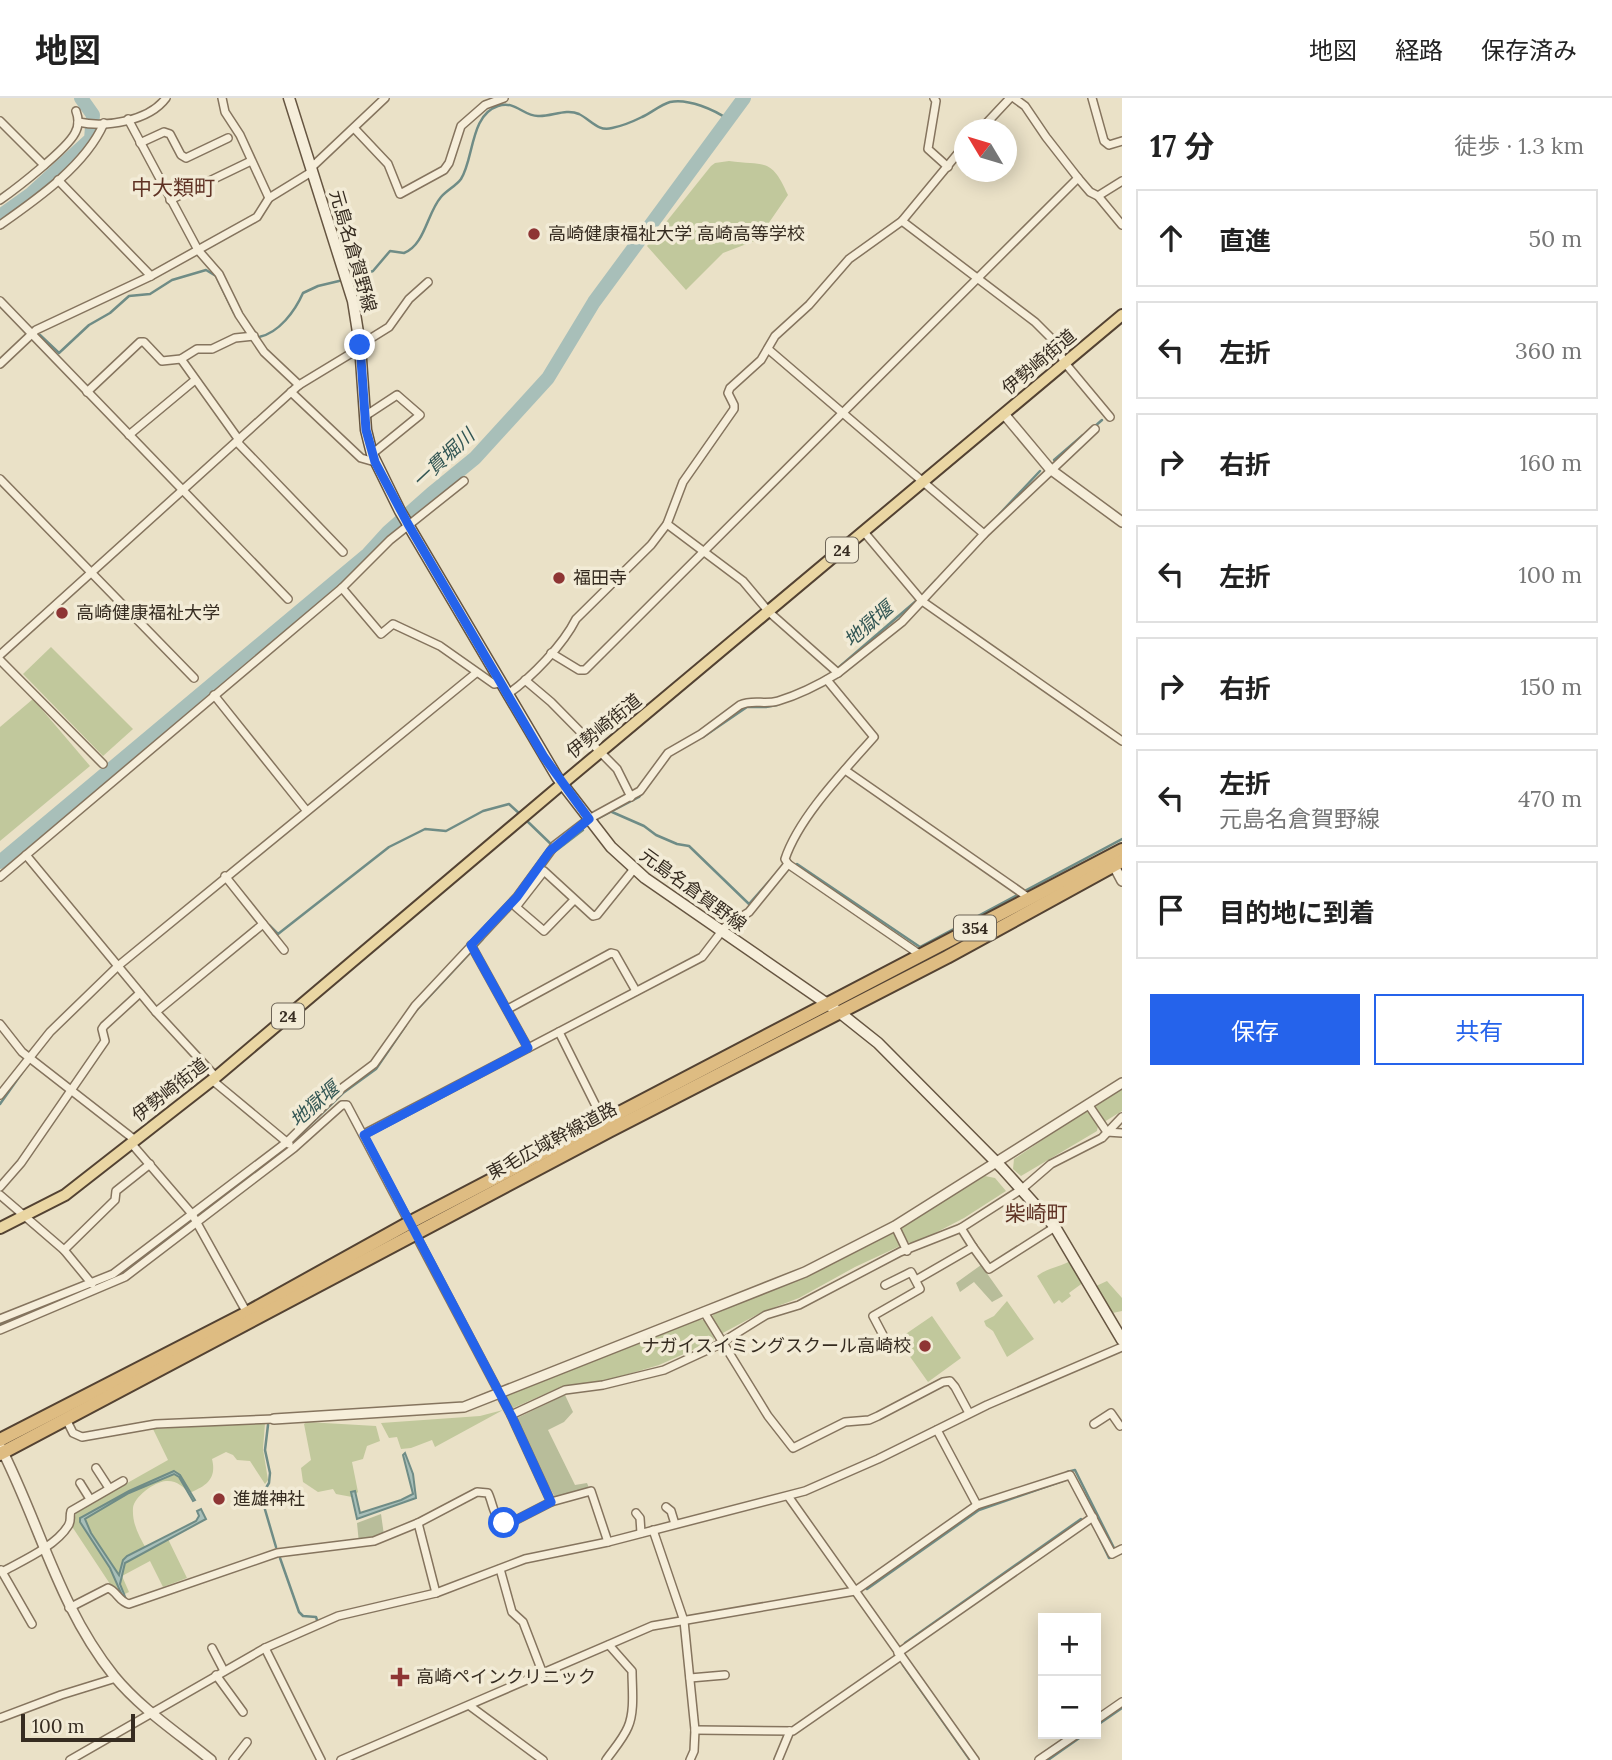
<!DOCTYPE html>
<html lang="ja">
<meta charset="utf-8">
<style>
:root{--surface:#fff;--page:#f2f2f2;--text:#222;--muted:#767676;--line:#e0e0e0;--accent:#2563eb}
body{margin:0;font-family:Lora,"Noto Sans JP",serif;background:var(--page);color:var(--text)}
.controls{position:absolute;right:21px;bottom:21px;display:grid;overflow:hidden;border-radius:0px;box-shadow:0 4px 18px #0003}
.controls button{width:63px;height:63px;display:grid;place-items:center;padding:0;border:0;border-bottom:2px solid var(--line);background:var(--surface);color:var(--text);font:35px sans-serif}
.compass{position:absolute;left:954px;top:21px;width:63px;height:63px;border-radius:50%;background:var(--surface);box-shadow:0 4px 18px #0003;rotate:308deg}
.scale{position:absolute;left:21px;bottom:18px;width:114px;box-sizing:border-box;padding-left:7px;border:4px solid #362c21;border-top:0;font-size:19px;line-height:24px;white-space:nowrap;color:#362c21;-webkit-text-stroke:5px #f2ebd6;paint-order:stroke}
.stop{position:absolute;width:21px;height:21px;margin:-16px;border:5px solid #2563eb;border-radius:50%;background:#fff}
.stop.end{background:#2563eb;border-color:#fff;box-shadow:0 2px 7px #0008}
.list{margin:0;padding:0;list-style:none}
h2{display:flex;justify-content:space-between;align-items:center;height:91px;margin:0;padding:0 28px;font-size:30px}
h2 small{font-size:23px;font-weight:400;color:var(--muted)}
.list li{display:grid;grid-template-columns:46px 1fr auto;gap:21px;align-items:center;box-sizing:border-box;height:98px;margin:0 14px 14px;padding:0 14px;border:2px solid var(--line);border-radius:0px}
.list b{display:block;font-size:26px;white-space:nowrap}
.list p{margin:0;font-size:23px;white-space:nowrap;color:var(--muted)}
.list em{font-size:23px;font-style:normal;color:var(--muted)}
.actions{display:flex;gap:14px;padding:21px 28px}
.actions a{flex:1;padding:16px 0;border:2px solid var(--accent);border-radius:0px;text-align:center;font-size:24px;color:var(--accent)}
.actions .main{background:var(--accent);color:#fff}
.icon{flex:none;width:38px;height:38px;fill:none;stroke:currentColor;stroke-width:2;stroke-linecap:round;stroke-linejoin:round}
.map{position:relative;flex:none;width:1122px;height:1662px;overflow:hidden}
header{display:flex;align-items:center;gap:42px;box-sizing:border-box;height:98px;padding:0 35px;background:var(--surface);border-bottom:2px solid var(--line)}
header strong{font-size:33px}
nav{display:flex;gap:38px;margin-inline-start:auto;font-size:24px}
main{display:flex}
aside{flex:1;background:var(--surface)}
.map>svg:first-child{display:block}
.green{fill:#c1c89c}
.cemetery{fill:#b8bd9a}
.water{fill:#a8bfb9;stroke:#6f8c86;stroke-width:2}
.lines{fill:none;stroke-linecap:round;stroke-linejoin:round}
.stream{stroke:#6f8c86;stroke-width:2.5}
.river{stroke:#a8bfb9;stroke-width:14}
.minor-casing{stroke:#85745e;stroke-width:10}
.tertiary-casing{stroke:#85745e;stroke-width:12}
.secondary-casing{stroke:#665541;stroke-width:13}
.primary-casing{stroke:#534232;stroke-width:14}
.trunk-casing{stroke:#534232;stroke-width:16}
.minor{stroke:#f6eeda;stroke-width:7}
.tertiary{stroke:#f6eeda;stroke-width:9}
.secondary{stroke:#f6eeda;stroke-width:10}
.primary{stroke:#ead6a3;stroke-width:10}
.trunk{stroke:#debc82;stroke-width:12}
.route{stroke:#2563eb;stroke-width:9}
.poi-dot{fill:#8e3534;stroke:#f2ebd6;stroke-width:2.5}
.labels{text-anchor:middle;stroke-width:7;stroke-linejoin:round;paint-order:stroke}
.shield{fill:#f2ebd6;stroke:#6e6557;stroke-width:2}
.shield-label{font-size:16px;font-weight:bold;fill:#362c21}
.poi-label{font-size:18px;fill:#362c21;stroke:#f2ebd6;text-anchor:start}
.street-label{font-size:18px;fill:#362c21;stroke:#f2ebd6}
.water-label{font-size:19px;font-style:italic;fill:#315553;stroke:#f2ebd6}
.quarter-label{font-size:21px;fill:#5f3224;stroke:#f2ebd6}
</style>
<header>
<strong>地図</strong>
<nav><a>地図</a><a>経路</a><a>保存済み</a></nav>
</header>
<main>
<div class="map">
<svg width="1122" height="1662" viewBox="0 0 1122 1662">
<rect width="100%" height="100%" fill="#eae1c7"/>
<!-- green -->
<g class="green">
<path d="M 729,63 C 766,68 771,59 788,97 L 757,142 L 723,155 L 686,192 L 647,148 L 711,68 L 715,65 Z"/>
<polygon points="51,549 133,631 103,658 23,576"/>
<polygon points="33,601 90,668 0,743 0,629"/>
<polygon points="1122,989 1122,1013 1104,1024 1095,1011 1096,1006"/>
<polygon points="1084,1014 1088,1014 1098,1028 1097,1033 1021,1078 1013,1071 1014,1061"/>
<polygon points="985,1078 995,1080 1006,1093 964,1120 914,1146 908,1144 901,1133 903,1126"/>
<polygon points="890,1134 894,1135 900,1145 900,1148 855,1169 799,1200 762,1214 721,1236 711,1219 714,1216 800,1181"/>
<path d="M 1072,1162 L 1084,1184 L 1069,1195 L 1071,1198 L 1062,1205 L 1059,1202 L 1054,1206 L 1037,1178 C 1049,1169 1061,1169 1072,1162 Z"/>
<polygon points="1107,1183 1122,1200 1122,1213 1108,1216 1094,1189"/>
<polygon points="1007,1203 1034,1241 1007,1259 993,1233 986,1228 984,1223 994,1218"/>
<polygon points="932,1218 961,1260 928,1284 906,1253 902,1256 894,1244"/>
<polygon points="697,1221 704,1222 714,1240 713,1243 659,1267 608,1282 563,1288 513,1310 504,1298 507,1295"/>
<polygon points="503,1312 435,1349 432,1342 411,1350 401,1351 397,1339 389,1340 381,1325 480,1318"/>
<polygon points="307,1324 376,1328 380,1343 367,1348 363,1361 352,1364 358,1394 352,1399 336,1396 333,1391 318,1394 303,1384 301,1370 311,1362 304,1326"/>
<path d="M 265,1325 L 263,1351 L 268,1382 L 265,1386 L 250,1363 L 237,1362 L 233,1357 L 226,1354 L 212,1361 C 217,1381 206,1388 189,1395 C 184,1389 176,1382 166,1383 C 154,1384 134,1399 133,1410 C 132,1426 139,1438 147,1452 L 168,1441 L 187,1480 L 163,1489 L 150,1463 L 122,1478 L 129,1494 L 121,1498 L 110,1486 L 73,1430 L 76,1414 L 168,1362 L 153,1331 Z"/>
</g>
<!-- cemetery -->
<g class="cemetery">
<polygon points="981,1167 1003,1198 992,1204 974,1184 960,1194 956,1185"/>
<polygon points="565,1297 573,1314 564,1324 548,1332 575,1387 587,1385 589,1390 556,1401 534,1361 517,1320"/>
<polygon points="381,1416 384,1437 359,1445 357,1425"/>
</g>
<!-- water -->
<g class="water">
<polygon points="405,1355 413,1376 416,1400 357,1421 351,1394 355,1393 360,1415 401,1402 413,1396 403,1357"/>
<polygon points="174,1373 180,1377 195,1402 193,1403 179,1379 174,1376 129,1395 85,1421 91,1435 119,1477 123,1462 127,1458 196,1423 199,1418 197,1413 201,1411 206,1421 125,1465 120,1486 126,1501 124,1502 110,1470 80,1424 80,1420 129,1393"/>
</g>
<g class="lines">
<!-- stream -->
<g class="stream">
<path d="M 354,180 L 373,173 L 390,153 L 404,155 C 425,147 427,115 441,99 C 447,92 456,88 461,81 C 474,61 470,17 498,8 C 515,2 523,18 538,18 C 551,19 566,10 579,16 C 591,22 598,34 612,30 C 622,28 632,24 642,19 C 651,15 660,7 670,4 C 688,0 715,12 729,22"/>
<polyline points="40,237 59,255 89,227 110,215 129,198 150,196 172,182 206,172 216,178 234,215"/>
<path d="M 259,239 C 279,235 295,213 303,195 L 318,188 L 339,183"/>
<polyline points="1094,329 1102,322"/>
<polyline points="1054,362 1083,337"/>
<polyline points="993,423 1040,373"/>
<polyline points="924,495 936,482"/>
<polyline points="838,570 916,503"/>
<polyline points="703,639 747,609 766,609 777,607"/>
<polyline points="612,714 644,728 656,737 677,746 689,748 749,806 780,771"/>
<polyline points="526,722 554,749"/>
<polyline points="595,722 639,699 653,680"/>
<polyline points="553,755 583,732"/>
<polyline points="797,766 920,849 1122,741"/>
<polyline points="269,827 278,836 389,749 425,731 446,733 483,713 509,706 521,717"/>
<polyline points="413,916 483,841"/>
<polyline points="0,1006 24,972"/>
<polyline points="292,1044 343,995 376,971 406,927"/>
<polyline points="116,1178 264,1066"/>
<polyline points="0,1226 110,1181"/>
<polyline points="268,1327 265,1352 270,1375 269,1385 261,1398 276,1449"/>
<polyline points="1067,1374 1075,1372 1114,1450"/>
<polyline points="1098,1437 1109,1460 1122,1455"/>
<polyline points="280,1460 299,1514 303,1518 316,1519 317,1522"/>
<polyline points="867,1491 979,1412 1068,1381"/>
<polyline points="905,1545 1081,1421"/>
<polyline points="903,1567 970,1662"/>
<polyline points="1096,1628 1122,1610"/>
<polyline points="1048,1662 1085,1636"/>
</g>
<!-- river -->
<g class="river">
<polyline points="0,118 31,96 91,41 93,17 81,0"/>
<polyline points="0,764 368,456 388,434 431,396 475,360 548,280 594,204 744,0"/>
</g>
<!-- minor casing -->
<g class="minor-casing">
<g id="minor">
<polyline points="222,0 225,14 240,37 269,100"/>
<polyline points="934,0 936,3 928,51 948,69"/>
<polyline points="1014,0 1025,8 1046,39 1078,80 1090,94 1098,98 1122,127"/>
<polyline points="1092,0 1104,43 1109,47 1122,43"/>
<polyline points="128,21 198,152 219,176 239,217 264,254 299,287"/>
<polyline points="0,23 44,67"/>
<path d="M 78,24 C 106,30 149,23 166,0"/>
<polyline points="354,30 388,66 400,96 444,72 449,65 461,28 485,7 504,0"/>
<polyline points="980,32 1010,0"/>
<polyline points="140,45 164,34 170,36 181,57 186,60 228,40"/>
<polyline points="312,69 385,0"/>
<polyline points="58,82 151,178"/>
<polyline points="1098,98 1122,83"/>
<path d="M 0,102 C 17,90 67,51 75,35 C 79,28 79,21 76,13"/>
<polyline points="170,102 251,63"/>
<polyline points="902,123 1035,224 1051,240 1065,265 1110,319"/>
<path d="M 0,127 C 37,101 86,67 104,25"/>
<polyline points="0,203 288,501"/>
<polyline points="360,247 389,229 409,201 428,184"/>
<polyline points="768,251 984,436"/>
<polyline points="181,261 239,342"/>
<polyline points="0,266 36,232 151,178 257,119 269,100 313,73"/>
<polyline points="87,294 140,244 144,244 162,263 181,261 197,251 212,251 235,240 254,238"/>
<polyline points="291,294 361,360 375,364"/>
<polyline points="365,318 397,297 420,317 372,356"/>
<polyline points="129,337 195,282"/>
<polyline points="237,344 343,454"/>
<polyline points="0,381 194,580"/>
<polyline points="667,426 743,483 769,514 838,575"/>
<polyline points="864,434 922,503 1122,643"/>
<polyline points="342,490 381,536 393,526 440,548 494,586 501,585"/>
<polyline points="551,555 579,572 585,572 1078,80"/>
<polyline points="0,557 299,287 360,250"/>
<polyline points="0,562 103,666"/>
<polyline points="525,582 551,604 617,671 631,699"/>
<path d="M 508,596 C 532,579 563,547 576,521 L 651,447 L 667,426 L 683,384 L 734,311 L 734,307 L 728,295 L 730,290 L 761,262 L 775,238 L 809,207 L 849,161 L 902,123 L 964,48"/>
<polyline points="214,597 306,712"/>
<polyline points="845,672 1029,800"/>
<polyline points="26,757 156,914 216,979"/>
<polyline points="788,766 922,858"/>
<polyline points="225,778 284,852"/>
<polyline points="0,779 342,490 390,442 464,383"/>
<polyline points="574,802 544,833 516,809 544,773 593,818 597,817 634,771"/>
<polyline points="471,847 528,950"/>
<polyline points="508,911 611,855 615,856 636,893"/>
<polyline points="156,914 263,826"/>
<polyline points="0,926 22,954 135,1042"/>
<polyline points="559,934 604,1024"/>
<polyline points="212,982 289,1046"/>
<polyline points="0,997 50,934 118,868 476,575"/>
<polyline points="1088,1006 1107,1034 1122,1035"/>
<path d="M 364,1036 L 702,859 L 725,829 L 749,814 L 788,766 L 785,761 C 799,719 844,673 874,639 L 827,582"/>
<polyline points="131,1045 192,1116 247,1215"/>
<polyline points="0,1089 21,1065 105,943 102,931 104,928 140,895"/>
<polyline points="0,1097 64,1152 92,1186"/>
<polyline points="895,1128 907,1153"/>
<polyline points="961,1130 973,1149"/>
<polyline points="64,1152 115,1102 116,1093 150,1066"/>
<polyline points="916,1182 973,1149 989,1171 1055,1129"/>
<polyline points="704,1214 768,1318 793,1350 845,1324 869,1322 878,1318 943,1284 950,1283 955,1289 969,1315"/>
<path d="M 0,1221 L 113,1176 L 287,1044 L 342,990 L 374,966 L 415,908 L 517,799 L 555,747 L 589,721 L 640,693 L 668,655 L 701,636 L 740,607 C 753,601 764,607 778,603 C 798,597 820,586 838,575 L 902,524 L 984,436 L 1095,331"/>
<polyline points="0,1232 125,1179 294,1050 342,1007 347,1007 511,1317 551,1404 591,1393 608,1444"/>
<polyline points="883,1237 873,1218 920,1191 911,1174 885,1187"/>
<polyline points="511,1317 565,1292 603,1287 664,1272 716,1248 766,1217 799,1207 900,1154 961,1130 1022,1091 1051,1066 1102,1040 1122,1019"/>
<polyline points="66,1321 73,1335 82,1339 156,1326 274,1321"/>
<polyline points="1094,1326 1111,1315 1120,1328"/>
<polyline points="937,1332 977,1407"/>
<polyline points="96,1370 109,1390"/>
<polyline points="80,1385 90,1401"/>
<polyline points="788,1398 975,1662"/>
<polyline points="666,1409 671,1413 675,1426"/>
<polyline points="636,1415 640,1420 641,1435"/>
<polyline points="418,1425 436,1495"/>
<polyline points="653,1432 684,1523 695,1632 694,1653 690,1662"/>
<polyline points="500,1471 512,1514 523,1524 543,1576"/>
<polyline points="1,1472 32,1526"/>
<path d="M 2,1474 C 22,1463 56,1448 68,1428 C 72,1423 69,1419 71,1413 L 123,1383"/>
<path d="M 69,1510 L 108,1490 C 117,1493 119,1504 129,1506 L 277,1455 L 374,1443 L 418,1425 L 477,1394 L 488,1395 C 494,1407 493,1425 510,1425 L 551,1404"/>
<polyline points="212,1550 224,1573"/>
<polyline points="265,1550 321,1662"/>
<polyline points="898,1555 1093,1419"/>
<polyline points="216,1577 243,1614"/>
<polyline points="690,1580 725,1577"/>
<polyline points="470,1608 543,1662"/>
<polyline points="0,1620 61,1597 116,1580"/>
<polyline points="1096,1622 1122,1604"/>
<polyline points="695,1632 793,1633 901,1558"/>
<polyline points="70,1662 265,1550 338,1518 436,1495 525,1461 608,1444 805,1393 878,1361 987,1307 1122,1249"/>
<polyline points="233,1662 247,1644"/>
<polyline points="341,1662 652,1528 855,1493 977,1407 1070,1377 1112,1456 1122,1451"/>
<path d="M 606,1662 C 613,1652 623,1641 628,1629 C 635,1613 632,1590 632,1573 L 609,1547"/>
<polyline points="778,1662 790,1633"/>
<polyline points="1039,1662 1077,1636"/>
</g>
</g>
<!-- tertiary casing -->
<g class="tertiary-casing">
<g id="tertiary">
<polyline points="1004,316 1050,371 1122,424"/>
<polyline points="1114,768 1122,783"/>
<polyline points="274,1321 464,1309 704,1214 805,1174 895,1128 1122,985"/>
<path d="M 0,1348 C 40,1426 58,1508 114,1578 C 141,1611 178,1635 211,1662"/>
</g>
</g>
<!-- secondary casing -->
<g class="secondary-casing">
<polyline id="secondary" points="289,0 353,203 360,247 366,332 372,356 400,413 557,679 611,749 645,780 839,914 878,945 1002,1070 1055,1129 1122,1242"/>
</g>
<!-- primary casing -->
<g class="primary-casing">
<polyline id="primary" points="0,1130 65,1097 216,979 562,686 1122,217"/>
</g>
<!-- trunk casing -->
<g class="trunk-casing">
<g id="trunk">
<polyline points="0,1342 247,1215 409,1125 1122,752"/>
<polyline points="0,1356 609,1033 947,859 1122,763"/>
</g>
</g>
<!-- minor -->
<use href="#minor" class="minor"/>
<!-- tertiary -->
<use href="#tertiary" class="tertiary"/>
<!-- secondary -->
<use href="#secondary" class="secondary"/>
<!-- primary -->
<use href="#primary" class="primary"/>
<!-- trunk -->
<use href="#trunk" class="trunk"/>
</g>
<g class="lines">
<!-- route -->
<polyline class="route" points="360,247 366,332 375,364 408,426 544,659 589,721 550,753 517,799 471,847 528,950 364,1037 511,1317 551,1404 510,1425 504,1425"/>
</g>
<!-- markers -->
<g class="poi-dot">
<circle cx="534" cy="136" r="7"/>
<circle cx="559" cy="480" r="7"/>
<circle cx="62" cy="515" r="7"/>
<circle cx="925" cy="1248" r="7"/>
<circle cx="219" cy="1401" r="7"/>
<path d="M396.5 1568.5h7v7h7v7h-7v7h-7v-7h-7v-7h7z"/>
</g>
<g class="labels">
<!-- shield labels -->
<g class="shield">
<rect x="826" y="439.5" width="32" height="25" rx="5"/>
<rect x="954" y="817.5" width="42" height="25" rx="5"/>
<rect x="272" y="905.5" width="32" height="25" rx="5"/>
</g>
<g class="shield-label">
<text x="842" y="458">24</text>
<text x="975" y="836">354</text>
<text x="288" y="924">24</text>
</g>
<!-- poi labels -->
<g class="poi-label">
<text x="548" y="142">高崎健康福祉大学 高崎高等学校</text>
<text x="573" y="486">福田寺</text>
<text x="76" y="521">高崎健康福祉大学</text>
<text x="911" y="1254" text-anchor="end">ナガイスイミングスクール高崎校</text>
<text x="233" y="1407">進雄神社</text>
<text x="416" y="1585">高崎ペインクリニック</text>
</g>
<!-- street labels -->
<g class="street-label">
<text transform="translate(353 153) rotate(74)" y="6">元島名倉賀野線</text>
<text transform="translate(1039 264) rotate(-40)" y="6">伊勢崎街道</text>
<text transform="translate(604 628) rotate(-39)" y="6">伊勢崎街道</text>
<text transform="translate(693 792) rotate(36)" y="6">元島名倉賀野線</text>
<text transform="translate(170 992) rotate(-38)" y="6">伊勢崎街道</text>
<text transform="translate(552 1043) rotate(-28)" y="6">東毛広域幹線道路</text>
</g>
<!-- water labels -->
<g class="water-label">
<text transform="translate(443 360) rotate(-43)" y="7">一貫堀川</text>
<text transform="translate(868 526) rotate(-41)" y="7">地獄堰</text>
<text transform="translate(314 1006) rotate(-41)" y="7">地獄堰</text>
</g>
<!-- quarter labels -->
<g class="quarter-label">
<text x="173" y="97">中大類町</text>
<text x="1036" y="1123">柴崎町</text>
</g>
</g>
</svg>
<div class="controls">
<button>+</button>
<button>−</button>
</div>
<svg class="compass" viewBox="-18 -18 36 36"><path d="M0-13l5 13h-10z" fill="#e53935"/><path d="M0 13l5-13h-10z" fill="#767676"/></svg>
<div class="scale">100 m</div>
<div class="stop" style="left:504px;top:1425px"></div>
<div class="stop end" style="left:360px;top:247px"></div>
</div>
<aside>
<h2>17 分<small>徒歩 · 1.3 km</small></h2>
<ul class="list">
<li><svg class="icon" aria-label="ahead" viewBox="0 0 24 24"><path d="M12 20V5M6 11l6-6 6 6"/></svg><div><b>直進</b></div><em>50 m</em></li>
<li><svg class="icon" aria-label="left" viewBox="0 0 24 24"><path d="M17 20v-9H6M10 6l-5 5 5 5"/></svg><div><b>左折</b></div><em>360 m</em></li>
<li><svg class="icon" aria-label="right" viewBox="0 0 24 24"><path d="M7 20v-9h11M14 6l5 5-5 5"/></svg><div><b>右折</b></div><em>160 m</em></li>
<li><svg class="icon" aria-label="left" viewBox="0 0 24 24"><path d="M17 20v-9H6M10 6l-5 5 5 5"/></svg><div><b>左折</b></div><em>100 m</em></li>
<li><svg class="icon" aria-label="right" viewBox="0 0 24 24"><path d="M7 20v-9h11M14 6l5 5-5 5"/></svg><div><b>右折</b></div><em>150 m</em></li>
<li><svg class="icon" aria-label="left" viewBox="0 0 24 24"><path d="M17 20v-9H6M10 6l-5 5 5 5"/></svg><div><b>左折</b><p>元島名倉賀野線</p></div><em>470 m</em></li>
<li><svg class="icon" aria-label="arrive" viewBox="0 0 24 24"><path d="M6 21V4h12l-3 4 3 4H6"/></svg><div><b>目的地に到着</b></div></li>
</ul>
<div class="actions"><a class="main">保存</a><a>共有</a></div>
</aside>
</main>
